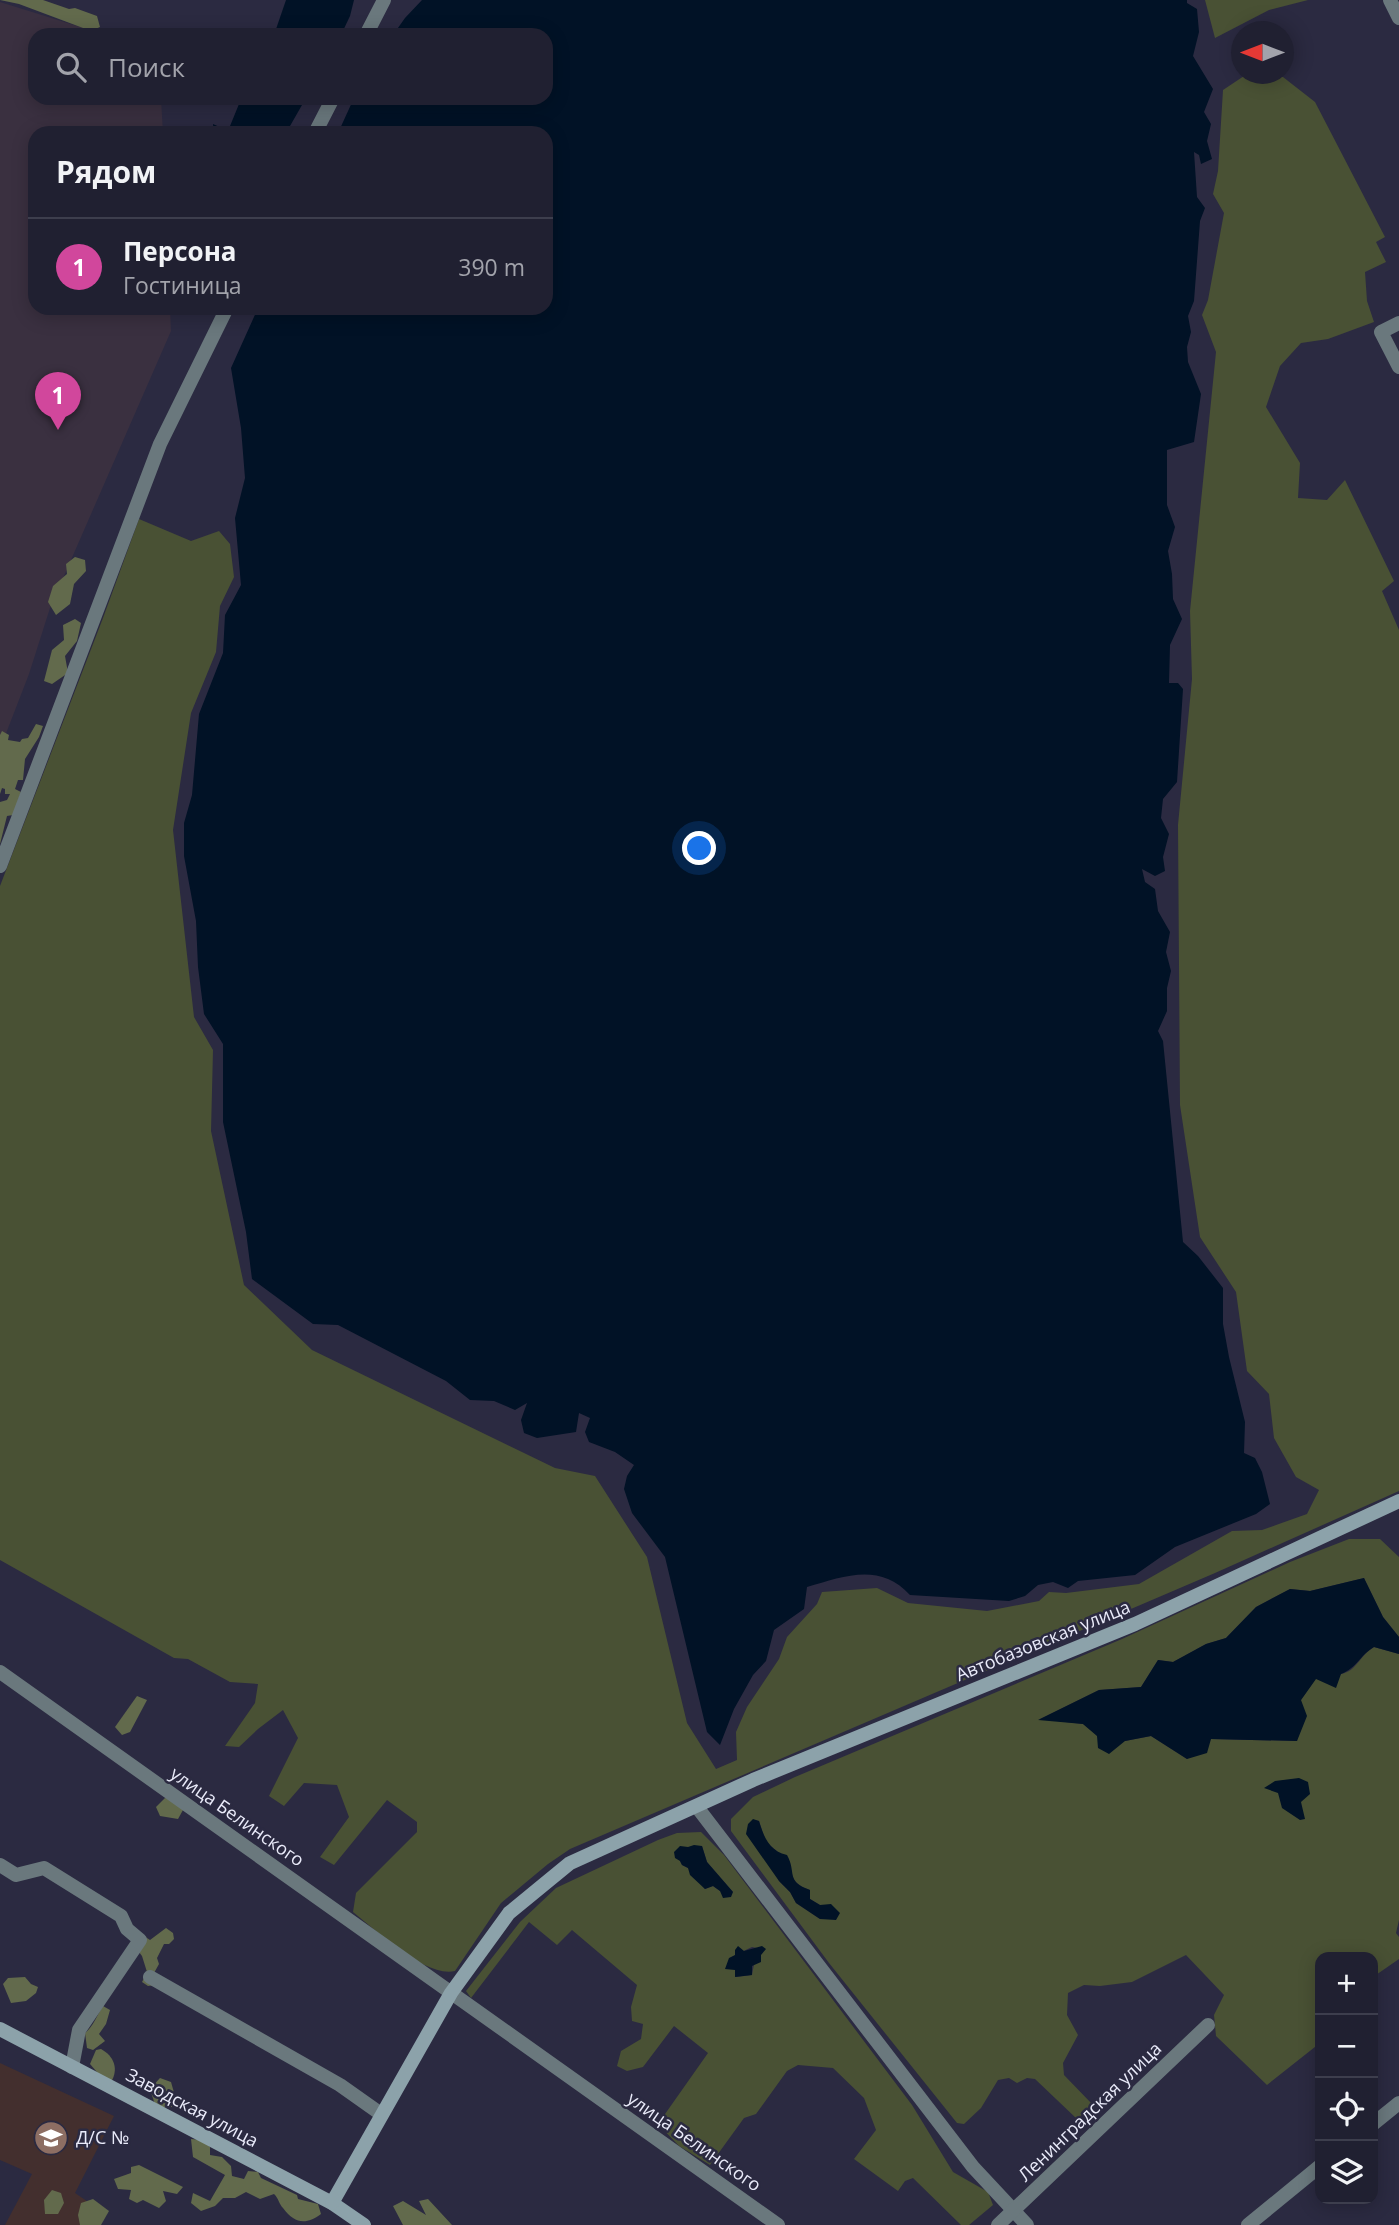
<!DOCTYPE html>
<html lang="ru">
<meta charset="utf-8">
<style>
:root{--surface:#202031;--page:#282839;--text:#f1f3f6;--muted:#a2a3ab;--line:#3d3e4d;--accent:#0b8043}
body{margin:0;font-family:"Open Sans",sans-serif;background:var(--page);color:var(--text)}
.controls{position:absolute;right:21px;bottom:21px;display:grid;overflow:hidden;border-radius:14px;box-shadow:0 4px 18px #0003}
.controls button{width:63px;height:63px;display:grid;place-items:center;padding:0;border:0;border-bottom:2px solid var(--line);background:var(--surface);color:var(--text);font:35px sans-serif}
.compass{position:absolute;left:1231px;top:21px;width:63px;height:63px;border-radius:50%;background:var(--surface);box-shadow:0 4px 18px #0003;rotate:270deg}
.you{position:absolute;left:700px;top:849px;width:24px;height:24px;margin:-18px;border:5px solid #fff;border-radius:50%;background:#1a73e8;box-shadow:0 0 0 10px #1a73e833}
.badge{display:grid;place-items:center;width:46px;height:46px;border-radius:50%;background:var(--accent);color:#fff;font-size:23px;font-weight:700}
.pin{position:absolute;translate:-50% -58px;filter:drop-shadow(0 2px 4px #0008)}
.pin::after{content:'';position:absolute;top:37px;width:24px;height:21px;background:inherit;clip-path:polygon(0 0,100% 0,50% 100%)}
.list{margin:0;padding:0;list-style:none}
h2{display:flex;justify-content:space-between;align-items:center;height:91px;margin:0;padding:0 28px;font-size:30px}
h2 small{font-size:23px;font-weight:400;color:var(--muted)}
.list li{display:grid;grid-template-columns:46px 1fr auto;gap:21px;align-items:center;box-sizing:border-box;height:98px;padding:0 28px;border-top:2px solid var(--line)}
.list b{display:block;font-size:26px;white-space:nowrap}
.list p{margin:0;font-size:23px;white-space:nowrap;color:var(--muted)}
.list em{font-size:23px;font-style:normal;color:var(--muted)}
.icon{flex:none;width:38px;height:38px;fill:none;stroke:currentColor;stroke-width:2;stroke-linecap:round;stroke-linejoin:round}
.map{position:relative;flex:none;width:1399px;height:2225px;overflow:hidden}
.search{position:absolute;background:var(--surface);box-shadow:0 4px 18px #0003;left:28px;top:28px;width:525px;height:77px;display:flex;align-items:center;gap:18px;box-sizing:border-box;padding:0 24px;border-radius:21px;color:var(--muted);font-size:26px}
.panel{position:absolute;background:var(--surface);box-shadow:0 4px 18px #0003;left:28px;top:126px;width:525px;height:189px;border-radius:21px}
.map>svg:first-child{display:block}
.industrial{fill:#3a3040}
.education{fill:#432f2e}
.green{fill:#495134;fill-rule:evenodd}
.forest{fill:#626a4c}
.water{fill:#011226}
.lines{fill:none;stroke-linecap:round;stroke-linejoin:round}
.street{stroke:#6a787d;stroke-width:14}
.secondary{stroke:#8ca2aa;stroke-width:14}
.labels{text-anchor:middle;stroke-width:5;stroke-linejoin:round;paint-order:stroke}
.street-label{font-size:18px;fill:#eaebfa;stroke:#2b2a41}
.poi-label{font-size:18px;fill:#eaebfa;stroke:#2b2a41;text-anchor:start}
</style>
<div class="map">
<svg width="1399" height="2225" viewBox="0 0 1399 2225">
<rect width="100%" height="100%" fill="#2b2a41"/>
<!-- industrial -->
<polygon class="industrial" points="0,2 106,35 35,35 35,98 161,98 163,133 35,133 35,308 170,308 171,331 50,608 29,674 0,749"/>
<!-- education -->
<polygon class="education" points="0,2063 114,2116 75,2193 94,2206 85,2225 5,2225 32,2174 0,2160"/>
<!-- green -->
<g class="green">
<polygon points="1205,0 1308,0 1269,10 1215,38"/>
<path d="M 1247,74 L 1283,77 L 1315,102 L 1385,237 L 1376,242 L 1386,262 L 1365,272 L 1367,301 L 1374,322 L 1328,339 L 1301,343 L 1280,366 L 1266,407 L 1300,463 L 1298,498 L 1327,500 L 1345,480 L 1394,581 L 1382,591 L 1399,630 L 1399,1491 L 1215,1573 L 570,1849 L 548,1864 L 501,1903 L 455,1971 C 425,1978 376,1930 353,1912 L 356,1893 L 417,1832 L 417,1822 L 387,1800 L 334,1865 L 320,1857 L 349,1817 L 337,1785 L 304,1783 L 284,1806 L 269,1796 L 298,1738 L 283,1710 L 258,1729 L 239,1747 L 225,1746 L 255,1703 L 258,1684 L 230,1682 L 188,1659 L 174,1658 L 0,1560 L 0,886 L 103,618 L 139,519 L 191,541 L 219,531 L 230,544 L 234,577 L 220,606 L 216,652 L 191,713 L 173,830 L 194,1017 L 213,1050 L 211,1131 L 244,1285 L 312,1350 L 555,1468 L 595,1476 L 647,1557 L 687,1723 L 716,1769 L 737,1760 L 736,1732 L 747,1707 L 779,1659 L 787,1637 L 817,1604 L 822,1592 L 877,1588 L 908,1603 L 987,1611 L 1039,1601 L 1049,1592 L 1066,1593 L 1139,1584 L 1232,1531 L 1262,1530 L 1307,1514 L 1319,1490 L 1296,1477 L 1274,1438 L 1269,1394 L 1247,1371 L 1236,1292 L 1200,1237 L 1180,1105 L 1178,825 L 1192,679 L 1190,611 L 1216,352 L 1202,315 L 1208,300 L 1224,213 L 1213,194 L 1218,171 L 1223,90 Z"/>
<path d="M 1349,1539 L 1380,1539 L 1399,1557 L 1399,1637 L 1383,1617 L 1364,1578 L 1310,1591 L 1290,1589 L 1256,1607 L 1226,1638 L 1206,1644 L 1173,1662 L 1158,1660 L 1141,1687 L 1099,1690 L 1040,1719 L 1083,1724 L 1098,1736 L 1125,1741 L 1151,1736 L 1187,1759 L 1211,1739 L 1297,1741 L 1301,1700 L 1316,1678 C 1328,1676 1346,1676 1354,1667 C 1363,1658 1363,1654 1374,1647 L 1399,1654 L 1399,1920 L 1396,1933 L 1399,1937 L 1399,1959 L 1373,1977 L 1373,1957 L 1320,1957 L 1320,2014 L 1316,2017 C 1316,2027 1320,2033 1320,2043 L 1267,2085 L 1216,2036 L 1214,2015 L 1224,1995 L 1186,1955 L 1132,1982 L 1100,1986 L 1084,1985 L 1068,1993 L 1067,2015 L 1078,2035 L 1063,2063 L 1064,2075 L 1093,2105 L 1077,2119 L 1035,2079 L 1027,2078 L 1017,2083 L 1009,2078 L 998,2080 L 981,2108 L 964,2124 L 957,2123 L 829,1963 L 731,1831 L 731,1819 L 753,1797 L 795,1777 L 1122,1639 L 1290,1562 ZM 753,1820 L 759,1821 L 766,1842 L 790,1862 C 792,1878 793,1884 810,1890 L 810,1899 L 820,1905 L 831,1905 L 839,1913 L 820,1919 L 796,1903 L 790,1892 L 779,1881 Z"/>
<path d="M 701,1832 L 724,1855 L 912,2105 L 953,2172 L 988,2192 L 993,2205 L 969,2225 L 961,2225 L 913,2178 L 905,2181 L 898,2191 L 854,2159 L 876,2130 L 864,2098 L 833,2068 L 798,2065 L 787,2071 L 756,2114 L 744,2118 L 710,2165 L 679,2146 L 658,2124 L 708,2053 L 674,2026 L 643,2067 L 627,2071 L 617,2066 L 621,2051 L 641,2039 L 643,2024 L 632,2021 L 631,2007 L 637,1985 L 572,1930 L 557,1945 L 529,1922 L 471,1998 L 466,1991 L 520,1922 L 556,1888 L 658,1840 L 677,1833 ZM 702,1846 L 707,1862 L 733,1892 L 720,1891 L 713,1886 L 705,1889 L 688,1868 L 682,1865 L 680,1861 ZM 752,1947 L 757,1948 L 752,1975 L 736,1977 L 735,1955 Z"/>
</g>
<!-- forest -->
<g class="forest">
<polygon points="0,0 43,0 69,9 75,8 97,16 100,27 91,31 19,4"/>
<polygon points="75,557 85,560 86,571 74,584 70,604 56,615 48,602 53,586 67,574 66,564"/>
<polygon points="75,619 81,623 77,641 65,656 68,673 52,684 44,681 52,650 64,640 63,625"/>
<polygon points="36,724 43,726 39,737 25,759 23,780 18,780 15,789 21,792 13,815 7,816 0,844 0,802 7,800 10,794 5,794 5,789 2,788 0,794 0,735 2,731 9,735 8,740 20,742 22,739 28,738"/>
<polygon points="137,1696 147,1700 130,1732 122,1735 115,1727"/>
<polygon points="165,1798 174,1799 183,1810 178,1819 160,1816 156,1807"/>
<polygon points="166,1928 173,1933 174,1939 169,1944 164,1944 157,1958 159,1964 154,1973 155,1985 148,1986 142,1982 147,1972 142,1956 136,1948 144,1936 150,1940"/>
<polygon points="25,1977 31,1984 38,1987 36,1993 26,2001 11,2003 3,1984 8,1978"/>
<path d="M 103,2006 L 110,2010 L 106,2024 L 99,2034 L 105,2041 L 93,2050 L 87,2048 L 85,2033 C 93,2027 97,2015 103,2006 Z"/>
<path d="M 101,2049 C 114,2056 119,2069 111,2082 L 102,2078 L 90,2064 L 96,2050 Z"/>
<polygon points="160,2078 171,2082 175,2096 172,2107 156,2108 150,2089"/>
<path d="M 191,2139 L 203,2140 L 210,2147 L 210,2155 L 222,2157 L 231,2166 L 232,2176 L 244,2179 L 248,2171 L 258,2172 L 261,2178 L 297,2195 L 298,2199 L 318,2204 L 321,2214 C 306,2225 295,2224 283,2208 C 279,2204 279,2199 274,2194 L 260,2199 L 246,2192 L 235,2198 L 223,2198 L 215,2206 L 201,2211 L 191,2203 L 193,2193 L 210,2201 L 225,2175 L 193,2157 Z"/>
<polygon points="139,2165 183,2187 177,2194 163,2191 166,2201 159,2208 143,2200 137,2203 129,2199 131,2190 118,2189 114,2179 131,2173 131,2167"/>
<polygon points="52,2190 61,2193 64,2203 58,2214 45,2214 44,2200"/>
<polygon points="93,2199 109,2211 101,2225 80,2225 78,2215 81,2203"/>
<polygon points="428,2199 452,2225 403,2225 393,2206 403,2201 426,2215 419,2201"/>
</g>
<!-- water -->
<g class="water">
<polygon points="286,0 354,0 350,16 341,35 274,35"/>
<path d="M 422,0 L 1187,0 L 1187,3 L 1197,9 L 1199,32 L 1193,56 L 1213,89 L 1204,112 L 1211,124 L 1207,141 L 1212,159 L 1201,164 L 1199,155 L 1194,152 L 1197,197 L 1205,208 L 1200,221 L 1194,301 L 1188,316 L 1191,332 L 1187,347 L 1188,362 L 1201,394 L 1194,442 L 1167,450 L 1167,505 L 1175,527 L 1168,551 L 1172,574 L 1173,599 L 1182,619 L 1170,645 L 1169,683 L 1178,683 L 1183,689 L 1177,782 L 1163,799 L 1161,818 L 1169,834 L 1163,857 L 1165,871 L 1155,876 L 1142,869 L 1145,882 L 1155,889 L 1158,911 L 1170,932 L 1166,952 L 1171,971 L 1167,988 L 1167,1011 L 1158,1031 L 1163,1041 L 1183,1242 L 1198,1256 L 1223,1288 L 1223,1324 L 1229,1357 L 1245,1422 L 1244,1453 L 1255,1458 L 1262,1472 L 1270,1504 L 1256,1514 L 1175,1547 L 1135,1575 L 1078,1581 L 1068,1588 L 1053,1582 L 1038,1585 L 1025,1596 L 1009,1601 L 910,1595 C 880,1562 844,1576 807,1587 L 804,1609 L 774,1630 L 766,1661 L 753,1675 L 734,1709 L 720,1745 L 707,1732 L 665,1557 L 632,1513 L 624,1489 L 627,1476 L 634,1465 L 615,1452 L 589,1442 L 585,1432 L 590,1418 L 579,1413 L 576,1432 L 537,1438 L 524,1433 L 521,1420 L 527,1403 L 515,1410 L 494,1401 L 470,1400 L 446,1381 L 338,1325 L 313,1324 L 252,1279 L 246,1232 L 223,1122 L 223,1044 L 204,1014 L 198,967 L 196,921 L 184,856 L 184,823 L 192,795 L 199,714 L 223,653 L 225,615 L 241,585 L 235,518 L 245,478 L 241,428 L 231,368 L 258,308 L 546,308 L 546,133 L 338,133 L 354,98 L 546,98 L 546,35 L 393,35 L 405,18 Z"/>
<polygon points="247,98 306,98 286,133 214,133 213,124 228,131 239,104"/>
<path d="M 1364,1578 L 1383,1617 L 1399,1637 L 1399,1654 L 1374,1647 C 1359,1656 1358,1667 1341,1674 L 1336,1688 L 1316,1679 L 1301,1700 L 1307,1716 L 1297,1741 L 1211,1739 L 1207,1753 L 1187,1759 L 1151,1736 L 1125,1741 L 1109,1754 L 1098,1748 L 1097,1736 L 1083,1724 L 1038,1720 L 1099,1690 L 1141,1687 L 1158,1660 L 1173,1662 L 1206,1644 L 1226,1638 L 1256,1607 L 1290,1589 L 1310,1591 Z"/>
<polygon points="1299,1778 1308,1782 1310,1794 1301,1802 1305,1819 1300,1820 1282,1808 1278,1793 1264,1788 1275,1781"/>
<path d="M 753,1819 L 759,1821 C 764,1837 769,1851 787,1855 C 797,1873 785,1881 810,1890 L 810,1899 L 820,1905 L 831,1904 L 840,1913 L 836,1920 L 820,1919 L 796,1903 L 790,1892 L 779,1881 L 746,1834 L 748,1824 Z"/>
<polygon points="694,1845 702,1846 707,1862 733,1892 731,1897 723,1898 720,1891 713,1886 705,1889 690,1875 688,1868 682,1865 680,1861 675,1858 674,1852 680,1846 688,1847"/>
<polygon points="738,1946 744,1951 762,1946 766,1949 761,1955 761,1962 752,1966 752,1975 735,1977 735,1970 725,1969 729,1958 735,1955 735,1950"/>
</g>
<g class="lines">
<!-- street -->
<g class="street">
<polyline points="1390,0 1399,18"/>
<polyline points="366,35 384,0"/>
<polyline points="315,133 333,98"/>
<polyline points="1399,323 1381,332 1399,367"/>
<polyline points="0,866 160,444 227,308"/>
<polyline points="0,1672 778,2225"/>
<polyline points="697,1807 973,2167 1027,2225"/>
<polyline points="0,1865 16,1875 44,1868 121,1916 127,1929 140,1940 79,2030 72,2067"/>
<polyline points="150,1977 340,2085 381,2114"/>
<polyline points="1373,2124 1399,2103"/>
<polyline points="998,2225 1208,2025"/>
<polyline points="1248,2225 1320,2166"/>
</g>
<!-- secondary -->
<g class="secondary">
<polyline points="0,2029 332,2203 364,2225"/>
<polyline points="332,2203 451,1993 509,1913 570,1863 753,1780 1135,1624 1399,1501"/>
</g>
</g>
<!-- icons -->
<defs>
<g id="school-disc" transform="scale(1.75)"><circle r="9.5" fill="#8d6e63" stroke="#2b2a41"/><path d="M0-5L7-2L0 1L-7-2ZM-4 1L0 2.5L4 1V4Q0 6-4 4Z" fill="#fff"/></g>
</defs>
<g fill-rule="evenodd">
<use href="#school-disc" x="51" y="2138"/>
</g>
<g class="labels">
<!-- street labels -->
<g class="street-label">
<text transform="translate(1043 1641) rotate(-22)" y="6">Автобазовская улица</text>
<text transform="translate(237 1817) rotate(35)" y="6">улица Белинского</text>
<text transform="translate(192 2108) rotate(28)" y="6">Заводская улица</text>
<text transform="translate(1090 2112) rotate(-44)" y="6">Ленинградская улица</text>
<text transform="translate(694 2142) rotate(35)" y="6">улица Белинского</text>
</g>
<!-- poi labels -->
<g class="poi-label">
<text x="76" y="2144">Д/С №</text>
</g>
</g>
</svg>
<div class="controls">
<button>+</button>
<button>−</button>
<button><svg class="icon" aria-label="locate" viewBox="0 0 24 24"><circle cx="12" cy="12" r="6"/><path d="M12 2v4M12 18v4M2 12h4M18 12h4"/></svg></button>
<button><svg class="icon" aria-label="layers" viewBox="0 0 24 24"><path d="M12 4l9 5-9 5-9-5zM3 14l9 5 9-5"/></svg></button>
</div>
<svg class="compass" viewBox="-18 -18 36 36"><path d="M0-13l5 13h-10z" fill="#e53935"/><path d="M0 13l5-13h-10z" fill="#a2a3ab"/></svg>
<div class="you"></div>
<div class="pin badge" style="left:58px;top:430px;background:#d1479c">1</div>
<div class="search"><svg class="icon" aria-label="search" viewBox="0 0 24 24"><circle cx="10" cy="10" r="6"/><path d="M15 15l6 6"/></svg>Поиск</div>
<section class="panel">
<h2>Рядом<small></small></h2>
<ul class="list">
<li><span class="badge" style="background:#d1479c">1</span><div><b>Персона</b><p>Гостиница</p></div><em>390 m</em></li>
</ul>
</section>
</div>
